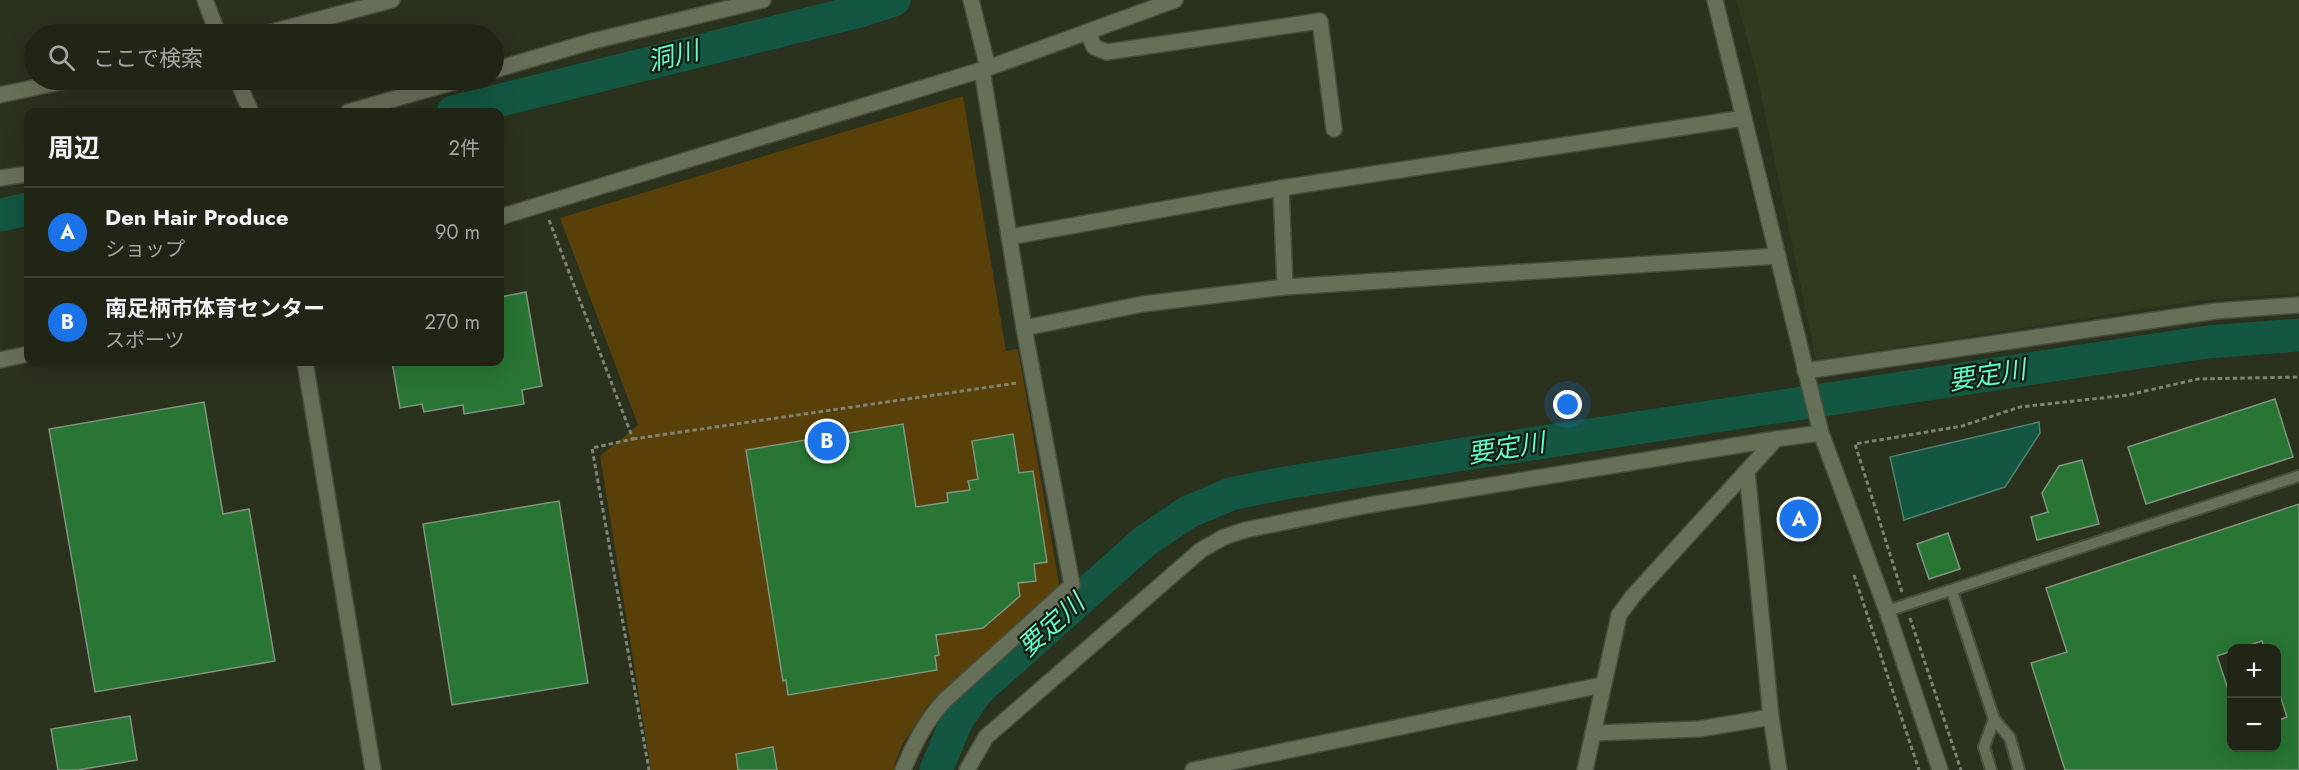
<!DOCTYPE html>
<html lang="ja">
<meta charset="utf-8">
<style>
:root{--surface:#202516;--page:#2d3123;--text:#f1f3f6;--muted:#a2a5a1;--line:#3d4235;--accent:#1a73e8}
body{margin:0;font-family:Jost,"Noto Sans JP",sans-serif;background:var(--page);color:var(--text)}
.controls{position:absolute;right:18px;bottom:18px;display:grid;overflow:hidden;border-radius:12px;box-shadow:0 6px 24px #0002}
.controls button{width:54px;height:54px;display:grid;place-items:center;padding:0;border:0;border-bottom:2px solid var(--line);background:var(--surface);color:var(--text);font:30px sans-serif}
.you{position:absolute;left:1568px;top:405px;width:21px;height:21px;margin:-15px;border:4px solid #fff;border-radius:50%;background:#1a73e8;box-shadow:0 0 0 9px #1a73e833}
.badge{display:grid;place-items:center;width:39px;height:39px;border-radius:50%;background:var(--accent);color:#fff;font-size:20px;font-weight:700}
.pin{position:absolute;translate:-50% -50%;border:3px solid #fff;box-shadow:0 2px 6px #0006}
.list{margin:0;padding:0;list-style:none}
h2{display:flex;justify-content:space-between;align-items:center;height:78px;margin:0;padding:0 24px;font-size:26px}
h2 small{font-size:20px;font-weight:400;color:var(--muted)}
.list li{display:grid;grid-template-columns:39px 1fr auto;gap:18px;align-items:center;box-sizing:border-box;height:90px;padding:0 24px;border-top:2px solid var(--line)}
.list b{display:block;font-size:22px;white-space:nowrap}
.list p{margin:0;font-size:20px;white-space:nowrap;color:var(--muted)}
.list em{font-size:20px;font-style:normal;color:var(--muted)}
.icon{flex:none;width:33px;height:33px;fill:none;stroke:currentColor;stroke-width:2;stroke-linecap:round;stroke-linejoin:round}
.map{position:relative;flex:none;width:2299px;height:770px;overflow:hidden}
.search{position:absolute;background:var(--surface);box-shadow:0 6px 24px #0002;left:24px;top:24px;width:480px;height:66px;display:flex;align-items:center;gap:15px;box-sizing:border-box;padding:0 21px;border-radius:33px;color:var(--muted);font-size:22px}
.panel{position:absolute;background:var(--surface);box-shadow:0 6px 24px #0002;left:24px;top:108px;width:480px;height:258px;border-radius:12px}
.map>svg:first-child{display:block}
.built{fill:#303a1f}
.green{fill:#584008}
.water{fill:#135641;stroke:#51816f;stroke-width:1.5}
.lines{fill:none;stroke-linecap:round;stroke-linejoin:round}
.river{stroke:#135641;stroke-width:33}
.building{fill:#287534;stroke:#809481;stroke-width:1.5;fill-rule:evenodd}
.service-casing{stroke:#484e3d;stroke-width:14}
.minor-casing{stroke:#484e3d;stroke-width:18}
.tertiary-casing{stroke:#484e3d;stroke-width:18}
.path{stroke:#7d8373;stroke-width:3;stroke-dasharray:4.5 3;stroke-linecap:butt}
.service{stroke:#666f58;stroke-width:10}
.minor{stroke:#666f58;stroke-width:15}
.tertiary{stroke:#666f58;stroke-width:15}
.labels{text-anchor:middle;stroke-width:4.5;stroke-linejoin:round;paint-order:stroke}
.water-label{font-size:26px;font-style:italic;fill:#5cfdc7;stroke:#14180f}
</style>
<div class="map">
<svg width="2299" height="770" viewBox="0 0 2299 770">
<rect width="100%" height="100%" fill="#2a311d"/>
<!-- built -->
<polygon class="built" points="1736,0 2299,0 2299,293 2196,301 1816,360 1755,66"/>
<!-- green -->
<polygon class="green" points="963,96 1006,351 1018,349 1060,589 928,705 902,745 894,766 897,770 651,770 600,456 638,425 560,218"/>
<!-- water -->
<polygon class="water" points="2039,422 2040,433 2005,487 1904,520 1890,457"/>
<g class="lines">
<!-- river -->
<g class="river">
<polyline points="453,112 860,11 894,0"/>
<polyline points="0,215 28,209"/>
<polyline points="936,770 957,720 978,690 1145,541 1188,512 1231,494 1279,484 1458,455 2207,342 2299,335"/>
</g>
</g>
<!-- building -->
<g class="building">
<polygon points="526,292 542,386 522,390 524,404 464,414 463,405 424,412 422,404 400,408 392,362 500,362 500,297"/>
<polygon points="2275,399 2293,457 2146,504 2128,447"/>
<polygon points="204,402 223,514 249,509 275,661 95,692 49,429"/>
<polygon points="903,424 916,507 948,502 947,493 970,490 968,481 978,479 972,441 1013,434 1019,473 1033,471 1047,562 1034,564 1036,581 1018,583 1020,596 983,628 936,635 939,655 935,656 937,670 788,695 786,680 783,681 746,450"/>
<polygon points="2082,460 2099,524 2037,540 2031,517 2048,512 2042,493 2059,466"/>
<polygon points="559,501 588,683 452,705 423,524"/>
<path d="M 2299,504 L 2299,770 L 2065,770 L 2031,663 L 2067,652 L 2046,588 ZM 2262,641 L 2264,648 L 2277,648 L 2277,686 L 2287,717 L 2277,721 L 2277,747 L 2232,747 L 2232,701 L 2217,656 L 2232,651 L 2232,648 L 2240,648 Z"/>
<polygon points="1948,533 1960,569 1929,579 1917,544"/>
<polygon points="130,716 137,760 78,770 58,770 51,729"/>
<polygon points="773,747 777,770 738,770 736,754"/>
</g>
<g class="lines">
<!-- service casing -->
<g class="service-casing">
<g id="service">
<polyline points="1952,591 1994,719 1984,747 1991,770"/>
<polyline points="1887,611 2299,476"/>
<polyline points="1994,719 2010,738 2019,770"/>
</g>
</g>
<!-- minor casing -->
<g class="minor-casing">
<g id="minor">
<polyline points="205,0 218,34"/>
<polyline points="971,0 988,68"/>
<polyline points="1088,33 1094,47 1107,52 1320,21 1334,129"/>
<polyline points="264,34 392,0"/>
<polyline points="494,70 593,41 763,0"/>
<polyline points="237,80 251,112"/>
<polyline points="0,95 70,80"/>
<polyline points="348,112 461,80"/>
<polyline points="0,178 28,174"/>
<polyline points="1281,188 1285,287"/>
<polyline points="1010,237 1281,188 1744,118"/>
<polyline points="1024,328 1143,304 1285,287 1778,256"/>
<polyline points="305,362 373,770"/>
<polyline points="1805,371 2216,311 2299,305"/>
<polyline points="1747,471 1771,717 1779,770"/>
<polyline points="1593,733 1699,729 1771,717"/>
<path d="M 903,770 C 914,744 925,722 944,701 L 1072,585 L 1024,328 L 982,70"/>
<polyline points="967,770 986,737 1201,550 1224,537 1245,530 1369,505 1776,439"/>
<polyline points="1193,770 1602,685"/>
<polyline points="1585,770 1619,615 1633,596 1776,439 1821,433"/>
</g>
</g>
<!-- tertiary casing -->
<g class="tertiary-casing">
<g id="tertiary">
<polyline points="1715,0 1821,433 1887,611 1940,770"/>
<polyline points="500,217 988,68 1175,0"/>
<polyline points="0,360 28,354"/>
</g>
</g>
<!-- path -->
<g class="path">
<polyline points="549,220 633,439 592,448 649,770"/>
<polyline points="633,439 1017,383"/>
<polyline points="1854,575 1919,770"/>
<polyline points="1902,592 1855,444 1962,426 2020,407 2128,395 2198,379 2299,377"/>
<polyline points="1910,618 1961,770"/>
</g>
<!-- service -->
<use href="#service" class="service"/>
<!-- minor -->
<use href="#minor" class="minor"/>
<!-- tertiary -->
<use href="#tertiary" class="tertiary"/>
</g>
<g class="labels">
<!-- water labels -->
<g class="water-label">
<text transform="translate(673 56) rotate(-14)" y="9">洞川</text>
<text transform="translate(1987 375) rotate(-9)" y="9">要定川</text>
<text transform="translate(1506 448) rotate(-9)" y="9">要定川</text>
<text transform="translate(1051 625) rotate(-42)" y="9">要定川</text>
</g>
</g>
</svg>
<div class="controls">
<button>+</button>
<button>−</button>
</div>
<div class="you"></div>
<div class="pin badge" style="left:1799px;top:519px">A</div>
<div class="pin badge" style="left:827px;top:441px">B</div>
<div class="search"><svg class="icon" aria-label="search" viewBox="0 0 24 24"><circle cx="10" cy="10" r="6"/><path d="M15 15l6 6"/></svg>ここで検索</div>
<section class="panel">
<h2>周辺<small>2件</small></h2>
<ul class="list">
<li><span class="badge">A</span><div><b>Den Hair Produce</b><p>ショップ</p></div><em>90 m</em></li>
<li><span class="badge">B</span><div><b>南足柄市体育センター</b><p>スポーツ</p></div><em>270 m</em></li>
</ul>
</section>
</div>
